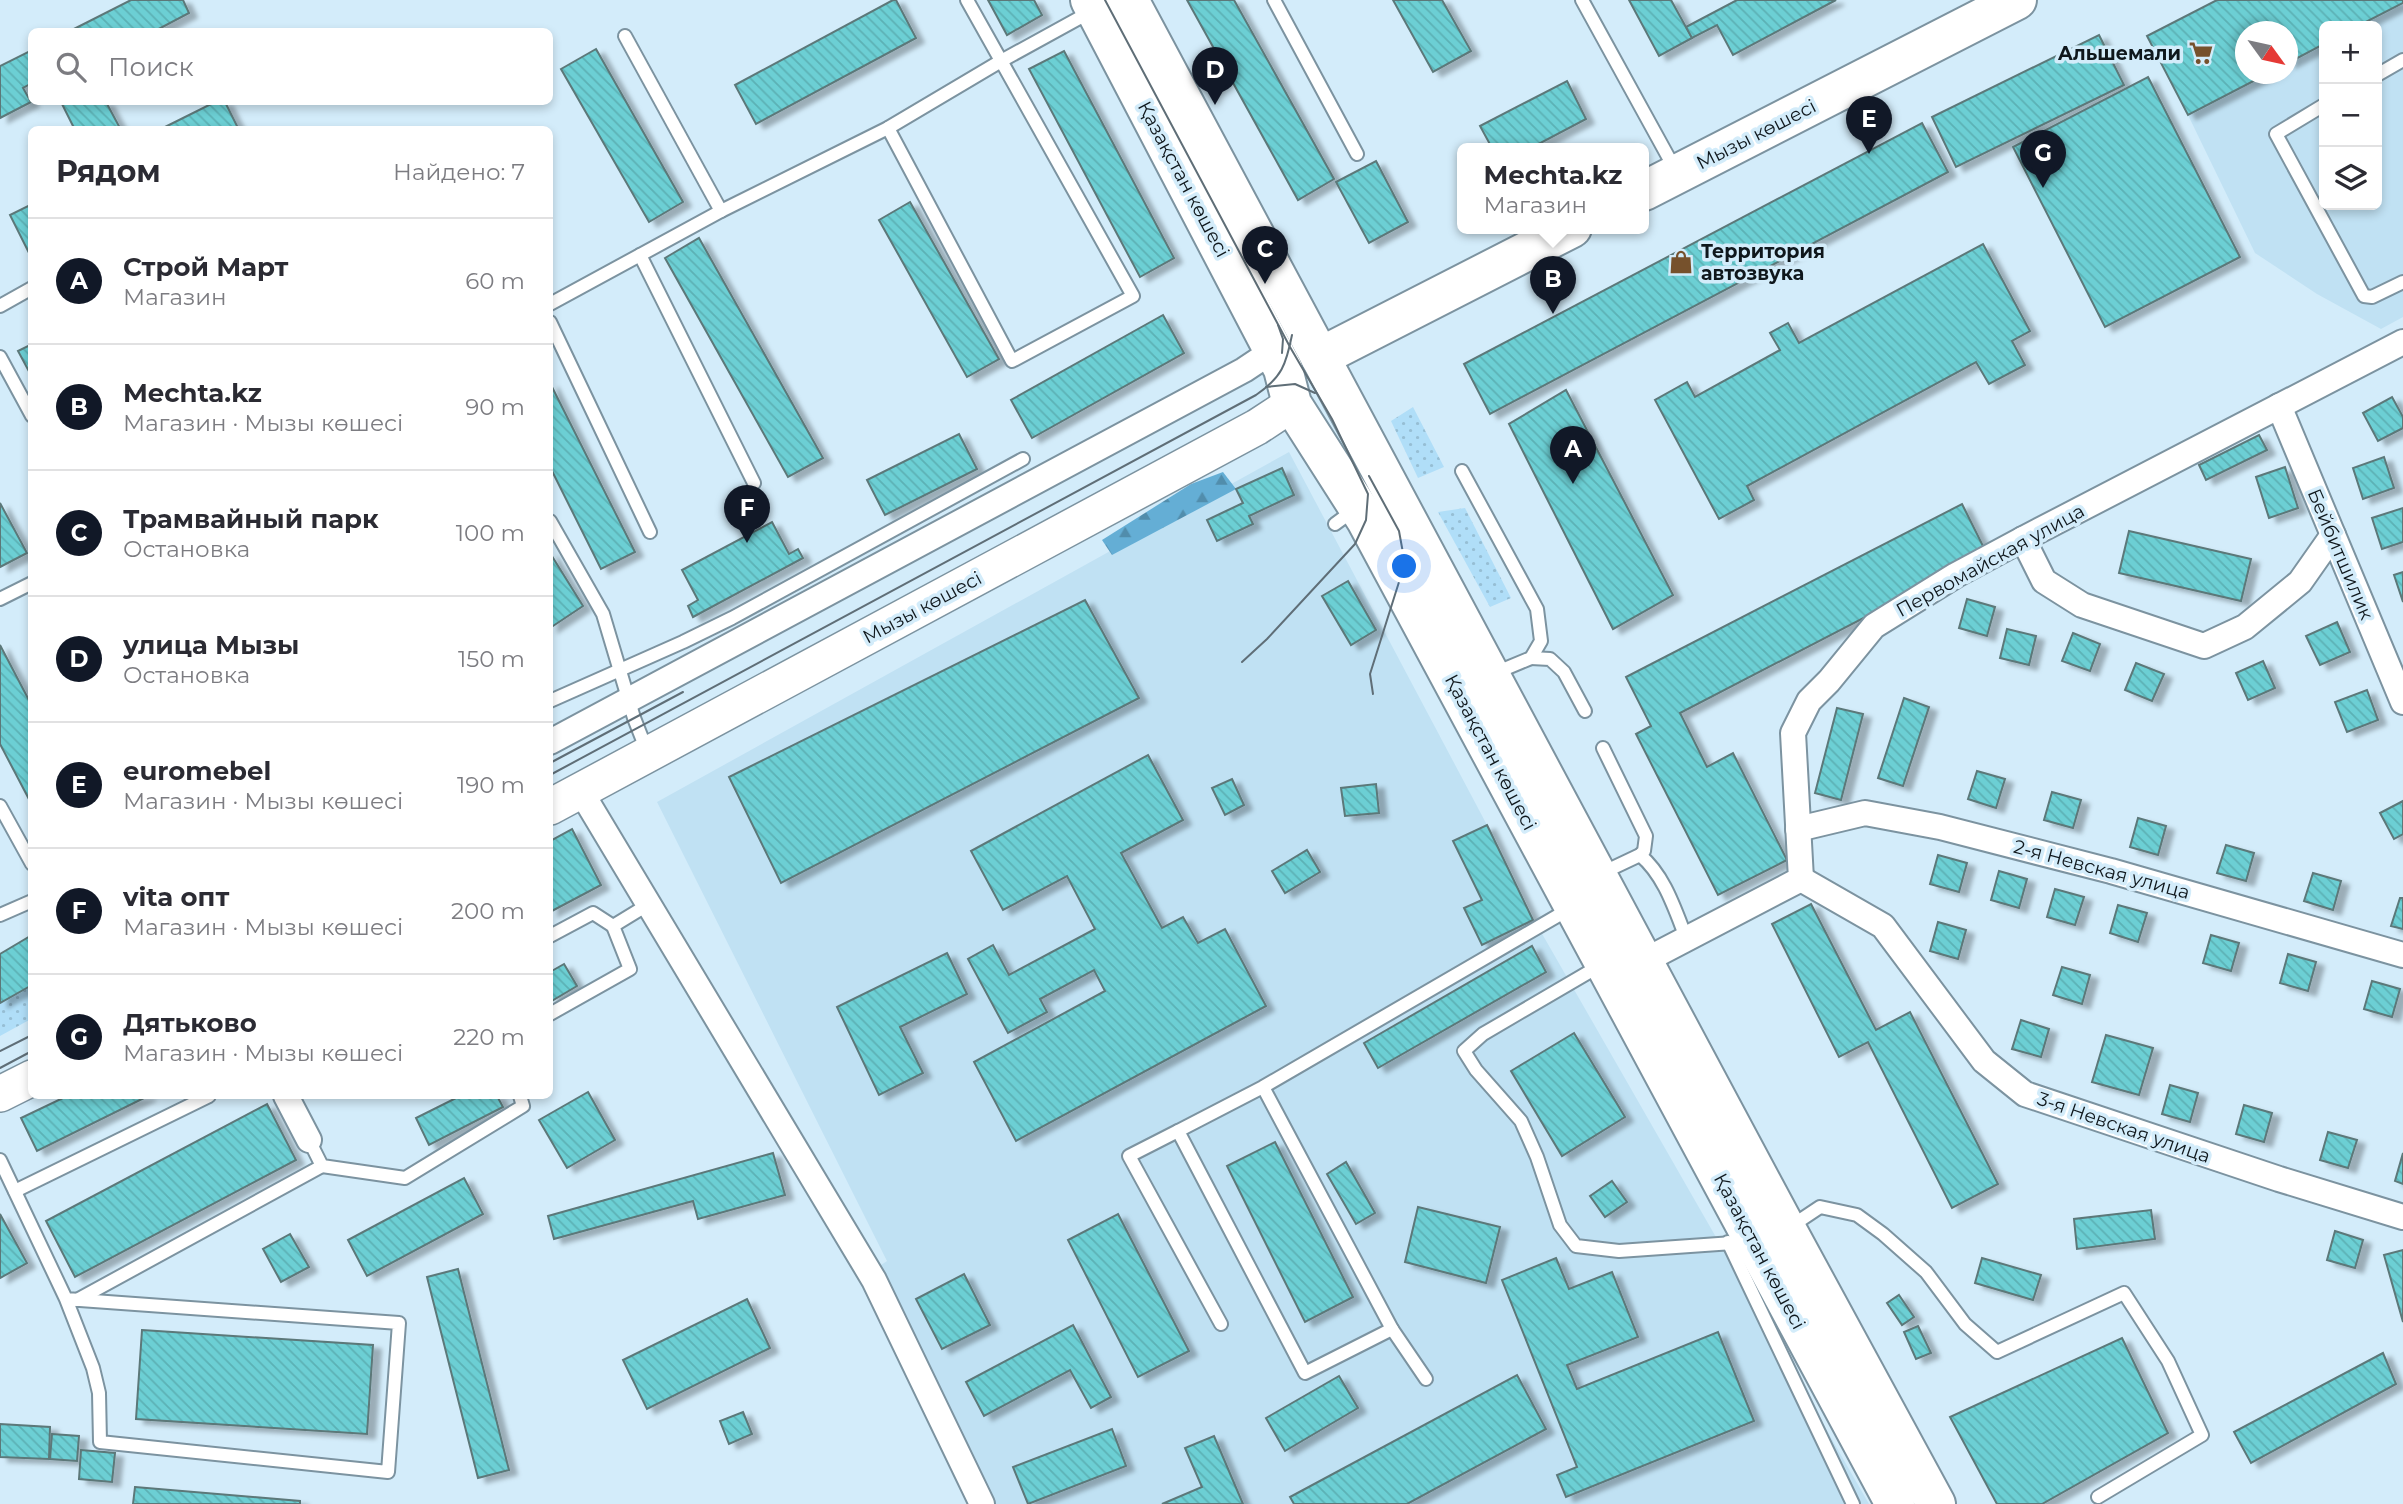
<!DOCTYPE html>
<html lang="ru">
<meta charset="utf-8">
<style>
:root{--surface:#fff;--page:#f7f7f7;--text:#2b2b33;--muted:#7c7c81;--line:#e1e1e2;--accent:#111827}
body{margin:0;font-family:Montserrat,sans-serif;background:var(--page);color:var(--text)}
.controls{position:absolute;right:21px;top:21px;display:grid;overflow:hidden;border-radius:10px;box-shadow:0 4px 10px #0003}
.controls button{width:63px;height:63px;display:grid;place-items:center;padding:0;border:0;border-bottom:2px solid var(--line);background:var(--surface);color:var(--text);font:35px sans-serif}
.compass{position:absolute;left:2235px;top:21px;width:63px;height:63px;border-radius:50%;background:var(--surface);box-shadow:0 4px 10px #0003;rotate:123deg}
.you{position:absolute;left:1405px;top:567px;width:24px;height:24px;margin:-18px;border:5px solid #fff;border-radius:50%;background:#1a73e8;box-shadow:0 0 0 10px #1a73e833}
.badge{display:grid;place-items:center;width:46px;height:46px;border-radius:50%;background:var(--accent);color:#fff;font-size:23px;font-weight:700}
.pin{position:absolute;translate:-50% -58px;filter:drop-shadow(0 2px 4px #0008)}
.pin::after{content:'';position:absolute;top:37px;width:24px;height:21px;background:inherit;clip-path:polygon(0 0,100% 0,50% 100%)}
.popup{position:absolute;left:1457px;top:143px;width:192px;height:91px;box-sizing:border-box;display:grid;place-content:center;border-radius:10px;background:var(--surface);filter:drop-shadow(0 2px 5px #0005);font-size:23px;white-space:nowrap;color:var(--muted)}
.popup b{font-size:26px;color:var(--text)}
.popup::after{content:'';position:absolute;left:50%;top:100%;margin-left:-14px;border:14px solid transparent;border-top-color:var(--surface)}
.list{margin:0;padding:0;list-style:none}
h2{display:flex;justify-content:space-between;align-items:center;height:91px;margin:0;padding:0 28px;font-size:30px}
h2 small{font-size:23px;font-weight:400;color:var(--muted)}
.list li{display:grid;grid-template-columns:46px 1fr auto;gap:21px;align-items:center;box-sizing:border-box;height:126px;padding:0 28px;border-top:2px solid var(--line)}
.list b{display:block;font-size:26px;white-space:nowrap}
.list p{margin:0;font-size:23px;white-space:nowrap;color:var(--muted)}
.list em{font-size:23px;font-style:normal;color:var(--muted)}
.icon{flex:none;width:38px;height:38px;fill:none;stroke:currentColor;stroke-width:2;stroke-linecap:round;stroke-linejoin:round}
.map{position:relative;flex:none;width:2403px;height:1504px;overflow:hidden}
.search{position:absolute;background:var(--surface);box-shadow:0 4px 10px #0003;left:28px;top:28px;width:525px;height:77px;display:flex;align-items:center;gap:18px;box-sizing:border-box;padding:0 24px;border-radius:10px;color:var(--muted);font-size:26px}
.panel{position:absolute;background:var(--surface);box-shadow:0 4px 10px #0003;left:28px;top:126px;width:525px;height:973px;border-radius:10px}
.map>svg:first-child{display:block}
.built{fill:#c0e1f3}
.grass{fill:url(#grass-dots)}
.forest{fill:url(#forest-firs)}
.building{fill:url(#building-back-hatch);stroke:#5c7879;stroke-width:2;filter:url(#shadow)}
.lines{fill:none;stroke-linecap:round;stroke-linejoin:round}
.lane-casing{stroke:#7c93a0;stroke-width:16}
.street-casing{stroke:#7c93a0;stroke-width:28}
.secondary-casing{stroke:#7c93a0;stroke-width:38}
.primary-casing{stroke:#7c93a0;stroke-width:42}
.lane{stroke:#fff;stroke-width:12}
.street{stroke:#fff;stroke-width:24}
.secondary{stroke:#fff;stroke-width:35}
.primary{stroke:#fff;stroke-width:38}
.tram{stroke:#5f6e77;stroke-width:2}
.labels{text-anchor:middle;stroke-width:7;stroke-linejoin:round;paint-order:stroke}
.poi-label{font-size:19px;font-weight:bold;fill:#0f171c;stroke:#d3ecfa;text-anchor:end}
.street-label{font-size:19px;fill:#0f171c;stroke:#d3ecfa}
</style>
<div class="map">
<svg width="2403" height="1504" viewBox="0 0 2403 1504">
<defs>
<pattern id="grass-dots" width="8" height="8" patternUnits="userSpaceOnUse" patternTransform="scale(1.75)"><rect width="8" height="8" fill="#b0def8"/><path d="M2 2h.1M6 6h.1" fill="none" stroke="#96bed4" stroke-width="1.8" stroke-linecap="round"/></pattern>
<pattern id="forest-firs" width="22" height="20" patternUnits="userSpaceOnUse" patternTransform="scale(1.75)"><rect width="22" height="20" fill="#64aed5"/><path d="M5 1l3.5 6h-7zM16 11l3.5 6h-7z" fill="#518dac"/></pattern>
<pattern id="building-back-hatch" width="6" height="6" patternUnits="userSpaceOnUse" patternTransform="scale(1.75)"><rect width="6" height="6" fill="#6ccfd4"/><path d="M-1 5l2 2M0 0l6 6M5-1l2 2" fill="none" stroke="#5cb1b5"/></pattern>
<filter id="shadow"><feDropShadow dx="8" dy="4.5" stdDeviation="2" flood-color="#0004"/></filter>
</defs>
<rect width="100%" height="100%" fill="#d3ecfa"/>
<!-- built -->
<g class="built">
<polygon points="2403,3 2403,317 2381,329 2317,294 2255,253 2188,115 2267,74 2288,74 2288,63 2324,44 2324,205 2377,205 2377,26 2358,26"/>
<polygon points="1289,452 1487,825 1533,918 1869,1504 994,1504 878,1267 887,1261 657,802"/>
</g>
<!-- grass -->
<g class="grass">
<polygon points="1413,407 1444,467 1418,478 1391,421"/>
<polygon points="1465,508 1511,598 1490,607 1438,512"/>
<polygon points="31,985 31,1019 0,1036 0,1003"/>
</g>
<!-- forest -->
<polygon class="forest" points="1223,472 1236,489 1112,555 1102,540 1191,484"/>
<!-- building -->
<g class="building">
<polygon points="131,0 183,0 189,13 153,32 68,32"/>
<polygon points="893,0 896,0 916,38 756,124 735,85"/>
<polygon points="988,0 1034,0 1042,15 1007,35"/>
<polygon points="1187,0 1234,0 1334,179 1298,200"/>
<polygon points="1393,0 1442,0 1471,51 1433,72"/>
<polygon points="1629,0 1671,0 1692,38 1659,56"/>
<polygon points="1737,0 1836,0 1733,55 1717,25 1692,38 1686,27"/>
<polygon points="2217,0 2403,0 2403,3 2358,26 2324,26 2324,44 2288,63 2288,32 2246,32 2246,74 2267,74 2188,115 2147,36"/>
<polygon points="2099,35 2124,85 1956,167 1932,117"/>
<polygon points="596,49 683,202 649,222 561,69"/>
<polygon points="32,50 32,83 23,88 31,102 0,118 0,66"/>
<polygon points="1064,51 1174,258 1140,277 1029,69"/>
<polygon points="2148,77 2240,257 2105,327 2013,147"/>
<polygon points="1567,81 1586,119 1531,148 1492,148 1480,126"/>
<polygon points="61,102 106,102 121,130 75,130"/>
<polygon points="215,102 225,102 239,130 159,130"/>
<polygon points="1922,123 1948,172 1490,414 1464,364"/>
<polygon points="1376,161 1408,222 1369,243 1336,182"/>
<polygon points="910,202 999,359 967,377 879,220"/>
<polygon points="32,204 32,254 30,255 10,215"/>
<polygon points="699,238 823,458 788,477 665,258"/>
<polygon points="1983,244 2030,331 2012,341 2025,365 1989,384 1976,362 1747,486 1754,500 1719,519 1655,400 1687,382 1695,397 1780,350 1770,333 1788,323 1799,343"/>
<polygon points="1163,315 1184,353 1032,438 1011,400"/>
<polygon points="32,344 32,377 18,351"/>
<polygon points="550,383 635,552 601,569 550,467"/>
<polygon points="1566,390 1673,595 1613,629 1509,424"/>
<polygon points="2392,397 2403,417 2403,428 2378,441 2363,413"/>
<polygon points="959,434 977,469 885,515 867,480"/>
<polygon points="2259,435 2267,450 2206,480 2199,465"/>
<polygon points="2384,457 2394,488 2363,499 2353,468"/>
<polygon points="2285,467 2298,508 2269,518 2256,477"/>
<polygon points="1282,468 1294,495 1249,516 1253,524 1217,541 1207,520 1243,503 1236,489"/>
<polygon points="0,503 27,553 0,567"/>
<polygon points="1962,504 1987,554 1680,713 1707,767 1733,753 1787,860 1718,895 1636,734 1651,726 1626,677"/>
<polygon points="2403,508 2403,542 2382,549 2372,518"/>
<polygon points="772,522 789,554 798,549 803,558 693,617 688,606 698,600 682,570"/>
<polygon points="2129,531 2251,559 2241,601 2119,573"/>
<polygon points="550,553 583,606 550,628"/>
<polygon points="2403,572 2403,602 2394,575"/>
<polygon points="1348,581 1376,630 1351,645 1322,596"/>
<polygon points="1967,599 1995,607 1987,636 1959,628"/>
<polygon points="1085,600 1139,698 781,883 729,777"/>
<polygon points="2337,622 2350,652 2320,665 2306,636"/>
<polygon points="2007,629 2036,636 2029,665 2000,658"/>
<polygon points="2073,633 2100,644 2090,671 2062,661"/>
<polygon points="0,645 32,706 32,805 0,744"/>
<polygon points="2263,661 2275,688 2248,700 2236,673"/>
<polygon points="2136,663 2164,674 2152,701 2125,690"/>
<polygon points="2367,690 2378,720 2347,732 2335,702"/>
<polygon points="1904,698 1929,707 1903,786 1878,778"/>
<polygon points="1837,708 1863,714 1841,800 1815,793"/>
<polygon points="1148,755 1183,820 1121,853 1162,928 1183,917 1198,943 1225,929 1266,1006 1016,1141 974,1062 1105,991 1094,970 1040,999 1047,1012 1008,1033 968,959 993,945 1009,975 1095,929 1067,876 1003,910 971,851"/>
<polygon points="1977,771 2005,779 1996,808 1968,799"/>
<polygon points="1232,779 1244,805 1225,815 1212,788"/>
<polygon points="1376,784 1379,813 1345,816 1341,788"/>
<polygon points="2052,792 2081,800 2073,828 2044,820"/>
<polygon points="2403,801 2403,834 2394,839 2380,813"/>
<polygon points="2138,818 2166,826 2158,855 2130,847"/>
<polygon points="1487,825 1533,920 1482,945 1464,908 1482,900 1453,841"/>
<polygon points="572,829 601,885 550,912 550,841"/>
<polygon points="2226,845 2254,853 2246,881 2217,873"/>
<polygon points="1307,850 1320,872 1285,893 1272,871"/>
<polygon points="1938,855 1967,863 1959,892 1930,884"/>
<polygon points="1999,871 2027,879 2019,908 1991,900"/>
<polygon points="2313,873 2341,881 2333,910 2304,901"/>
<polygon points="2055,889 2084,897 2075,925 2047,917"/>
<polygon points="2400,898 2403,898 2403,929 2391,926"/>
<polygon points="1811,904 1876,1030 1910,1012 1998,1184 1952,1208 1868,1042 1839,1057 1772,924"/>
<polygon points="2118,905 2147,913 2138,942 2110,933"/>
<polygon points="1938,922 1966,930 1958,959 1930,951"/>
<polygon points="32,935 32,985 0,1003 0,954"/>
<polygon points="2211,935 2239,943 2231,971 2203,963"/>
<polygon points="1532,946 1546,972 1378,1068 1364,1043"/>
<polygon points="947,953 967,994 900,1027 923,1073 879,1095 837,1007"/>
<polygon points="2288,954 2316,962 2308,991 2280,983"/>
<polygon points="564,964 577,986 550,1002 550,972"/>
<polygon points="2062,967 2090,975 2082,1004 2053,995"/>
<polygon points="2372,981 2400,989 2392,1017 2364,1009"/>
<polygon points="2021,1020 2049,1029 2041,1057 2012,1049"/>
<polygon points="1574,1033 1625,1117 1562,1156 1511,1071"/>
<polygon points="2106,1035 2153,1048 2139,1095 2092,1082"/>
<polygon points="2170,1085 2198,1093 2190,1122 2162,1114"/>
<polygon points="588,1092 615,1140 567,1168 539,1120"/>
<polygon points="67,1096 148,1096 37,1151 21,1118"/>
<polygon points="460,1096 497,1096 503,1107 429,1145 416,1118"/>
<polygon points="267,1104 296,1160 75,1277 46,1221"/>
<polygon points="2244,1105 2272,1113 2264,1142 2236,1134"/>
<polygon points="2328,1132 2357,1140 2348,1168 2320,1160"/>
<polygon points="1275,1142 1353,1297 1305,1322 1227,1166"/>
<polygon points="773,1153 785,1195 698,1219 693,1201 554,1239 548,1216"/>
<polygon points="2403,1153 2403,1184 2395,1181"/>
<polygon points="1346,1162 1375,1213 1356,1224 1327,1174"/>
<polygon points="464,1178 483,1214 367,1276 348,1240"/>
<polygon points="1612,1181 1627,1202 1605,1217 1590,1196"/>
<polygon points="1418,1207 1500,1227 1486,1283 1405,1262"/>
<polygon points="2151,1210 2155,1239 2077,1249 2074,1219"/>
<polygon points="0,1214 27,1263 0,1278"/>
<polygon points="1118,1214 1189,1351 1138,1377 1068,1240"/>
<polygon points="2335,1231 2363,1240 2355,1268 2327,1260"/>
<polygon points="290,1234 309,1267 281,1282 263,1249"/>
<polygon points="2403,1250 2403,1322 2384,1255"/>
<polygon points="1556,1258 1569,1289 1612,1272 1638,1337 1567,1365 1577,1389 1718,1332 1754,1421 1566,1497 1557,1475 1577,1467 1502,1280"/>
<polygon points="1982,1258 2041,1275 2033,1300 1975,1283"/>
<polygon points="458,1269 509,1470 478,1478 427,1277"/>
<polygon points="964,1274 990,1325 942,1349 916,1299"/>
<polygon points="1899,1295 1914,1317 1902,1325 1887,1303"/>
<polygon points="747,1299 770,1348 647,1409 623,1360"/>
<polygon points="1073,1325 1111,1397 1091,1408 1070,1370 984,1416 966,1382"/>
<polygon points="1918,1326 1931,1353 1916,1359 1904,1332"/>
<polygon points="142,1330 373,1345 367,1434 136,1419"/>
<polygon points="2122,1338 2168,1433 2042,1504 1997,1504 1950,1417"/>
<polygon points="2383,1353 2396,1384 2251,1463 2234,1432"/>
<polygon points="1517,1375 1546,1429 1407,1504 1294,1504 1290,1497"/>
<polygon points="1339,1376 1358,1408 1285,1451 1266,1418"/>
<polygon points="743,1412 752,1434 729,1444 720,1421"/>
<polygon points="0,1424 50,1427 49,1459 0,1457"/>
<polygon points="1112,1429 1126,1466 1028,1504 1013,1467"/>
<polygon points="52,1434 79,1436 77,1461 50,1459"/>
<polygon points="1214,1436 1243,1504 1162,1504 1202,1487 1185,1448"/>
<polygon points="81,1450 115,1453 112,1482 79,1479"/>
<polygon points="135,1487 300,1501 300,1504 133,1504"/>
</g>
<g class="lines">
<!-- lane casing -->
<g class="lane-casing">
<g id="lane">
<polyline points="1274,0 1357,154"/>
<polyline points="1582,0 1676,171"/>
<polyline points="625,36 721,211"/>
<polyline points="2377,75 2403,60"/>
<polyline points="2324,105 2276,134 2364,296 2372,297 2403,282"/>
<polyline points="888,128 1012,361 1133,296 967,0"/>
<polyline points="640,255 754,483"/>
<polyline points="550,304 721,211 888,128 1001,61 1092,11"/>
<polyline points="0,306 32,288"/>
<polyline points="550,322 650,532"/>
<polyline points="0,357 32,416"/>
<polyline points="1462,471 1537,609 1541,641 1531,658 1495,673"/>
<polyline points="550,521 603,614 634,718 647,751"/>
<polyline points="1335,524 1354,510"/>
<polyline points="0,599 32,583"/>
<polyline points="1531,658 1550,659 1564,672 1585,711"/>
<polyline points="550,701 683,642 732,618 1023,459"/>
<polyline points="0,806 32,864"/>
<path d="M 1640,855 C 1665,876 1675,910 1687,940"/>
<polyline points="1602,873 1640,855 1644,851 1646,836 1603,748"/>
<polyline points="0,915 32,901"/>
<polyline points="550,936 593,913 613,926 649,904"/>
<polyline points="1601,965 1483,1034 1464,1051 1476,1070 1521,1121 1537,1157 1560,1225 1576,1246 1619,1251 1747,1242"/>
<polyline points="550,1014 630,969 613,926"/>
<polyline points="1263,1087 1178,1131 1305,1373 1392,1329 1263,1087 1571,908"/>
<polyline points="1178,1131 1129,1156 1221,1324"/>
<polyline points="309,1140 322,1166 405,1178 523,1106 520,1096"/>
<polyline points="0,1160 66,1299 93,1368 99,1393 100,1442 388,1472 399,1323 66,1299"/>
<polyline points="15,1191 209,1096"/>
<polyline points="1790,1227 1820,1207 1857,1215 1883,1234 1926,1272 1965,1324 1997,1352 2124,1293 2168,1361 2202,1435 2098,1497"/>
<polyline points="1728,1242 1853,1504"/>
<polyline points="77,1300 322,1166"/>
<polyline points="1392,1329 1426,1379"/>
</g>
</g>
<!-- street casing -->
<g class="street-casing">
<g id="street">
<polyline points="2279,406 2403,702"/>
<polyline points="2023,539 2044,581 2082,605 2204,646 2245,627 2300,582 2333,535"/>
<polyline points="550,742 1244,370 1274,350"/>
<polyline points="580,790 874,1280 982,1504"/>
<polyline points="1798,829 1865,813 1940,827 2111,871 2403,955"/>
<polyline points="1801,879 1883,926 1984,1061 2025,1094 2279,1179 2403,1217"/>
<polyline points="1644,961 1801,879 1793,733 1809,701 1829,681 1874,626 1956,575 2023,539 2403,342"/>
<polyline points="286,1096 309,1140"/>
</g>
</g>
<!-- secondary casing -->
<g class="secondary-casing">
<g id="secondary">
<polyline points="550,807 1257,427 1292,404"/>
<polyline points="0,1094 32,1078"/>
</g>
</g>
<!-- primary casing -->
<g class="primary-casing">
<g id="primary">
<polyline points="1090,0 1283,369 1292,404 1366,520 1895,1504"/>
<polyline points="1129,0 1787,1230 1936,1504"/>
<polyline points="1644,191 2017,0"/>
<polyline points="1320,357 1572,228"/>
</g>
</g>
<!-- lane -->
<use href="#lane" class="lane"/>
<!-- street -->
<use href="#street" class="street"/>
<!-- secondary -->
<use href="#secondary" class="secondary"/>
<!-- primary -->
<use href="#primary" class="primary"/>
<!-- tram -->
<g class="tram">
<polyline points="1105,0 1290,347 1332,419 1368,494 1366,520 1355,544 1267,639 1242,662"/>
<polyline points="1278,325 1283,339 1282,353"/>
<polyline points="1266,387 1295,384 1315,393"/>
<polyline points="1369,476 1399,531 1403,553 1399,582 1370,674 1373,694"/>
<polyline points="550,763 683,692"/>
<path d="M 550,775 L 1256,395 C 1282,377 1286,365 1292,335"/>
<polyline points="0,1051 32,1035"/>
<polyline points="0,1068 32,1051"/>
</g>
</g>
<!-- icons -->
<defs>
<g id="supermarket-bare" transform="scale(1.89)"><path d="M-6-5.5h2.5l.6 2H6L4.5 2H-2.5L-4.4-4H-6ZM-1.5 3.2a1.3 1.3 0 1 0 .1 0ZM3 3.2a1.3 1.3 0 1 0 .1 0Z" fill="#76512c" stroke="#d3ecfa" stroke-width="2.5" paint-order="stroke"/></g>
<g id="shop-bare" transform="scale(1.89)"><path d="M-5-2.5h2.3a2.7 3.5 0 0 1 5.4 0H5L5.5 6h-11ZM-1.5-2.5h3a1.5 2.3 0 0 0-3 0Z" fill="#76512c" stroke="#d3ecfa" stroke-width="2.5" paint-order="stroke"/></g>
</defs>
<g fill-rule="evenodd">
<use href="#supermarket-bare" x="2201" y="53"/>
<use href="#shop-bare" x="1681" y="262"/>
</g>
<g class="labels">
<!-- poi labels -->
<g class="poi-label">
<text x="2181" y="60">Альшемали</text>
<text x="1701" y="258" text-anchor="start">Территория<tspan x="1701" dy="22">автозвука</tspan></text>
</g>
<!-- street labels -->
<g class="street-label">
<text transform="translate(1756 134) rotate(-27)" y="7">Мызы көшесі</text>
<text transform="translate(1184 179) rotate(62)" y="7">Қазақстан көшесі</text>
<text transform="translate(2341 554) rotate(67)" y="7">Бейбитшилик</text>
<text transform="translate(1990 560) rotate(-29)" y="7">Первомайская улица</text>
<text transform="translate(922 607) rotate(-28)" y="7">Мызы көшесі</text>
<text transform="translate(1491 752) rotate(62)" y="7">Қазақстан көшесі</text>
<text transform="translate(2102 869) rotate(15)" y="7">2-я Невская улица</text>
<text transform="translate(2124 1127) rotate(19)" y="7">3-я Невская улица</text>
<text transform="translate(1760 1251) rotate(62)" y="7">Қазақстан көшесі</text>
</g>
</g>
</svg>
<div class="controls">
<button>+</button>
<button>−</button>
<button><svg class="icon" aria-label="layers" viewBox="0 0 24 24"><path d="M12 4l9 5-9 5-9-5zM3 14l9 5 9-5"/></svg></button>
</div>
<svg class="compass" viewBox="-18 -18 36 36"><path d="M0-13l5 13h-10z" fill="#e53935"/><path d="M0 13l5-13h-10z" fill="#7c7c81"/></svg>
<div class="you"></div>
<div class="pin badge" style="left:1573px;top:484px">A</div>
<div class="pin badge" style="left:1553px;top:314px">B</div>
<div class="popup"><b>Mechta.kz</b>Магазин</div>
<div class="pin badge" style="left:1265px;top:284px">C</div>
<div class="pin badge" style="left:1215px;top:105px">D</div>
<div class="pin badge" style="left:1869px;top:154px">E</div>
<div class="pin badge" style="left:747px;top:543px">F</div>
<div class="pin badge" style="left:2043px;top:188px">G</div>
<div class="search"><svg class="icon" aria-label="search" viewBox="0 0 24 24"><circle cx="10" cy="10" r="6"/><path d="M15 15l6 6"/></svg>Поиск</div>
<section class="panel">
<h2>Рядом<small>Найдено: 7</small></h2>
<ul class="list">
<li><span class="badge">A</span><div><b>Строй Март</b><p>Магазин</p></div><em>60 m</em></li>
<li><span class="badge">B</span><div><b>Mechta.kz</b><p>Магазин · Мызы көшесі</p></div><em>90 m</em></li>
<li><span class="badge">C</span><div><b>Трамвайный парк</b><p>Остановка</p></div><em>100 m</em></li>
<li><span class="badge">D</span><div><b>улица Мызы</b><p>Остановка</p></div><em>150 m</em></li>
<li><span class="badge">E</span><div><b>euromebel</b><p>Магазин · Мызы көшесі</p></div><em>190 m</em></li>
<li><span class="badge">F</span><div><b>vita опт</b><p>Магазин · Мызы көшесі</p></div><em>200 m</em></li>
<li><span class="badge">G</span><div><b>Дятьково</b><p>Магазин · Мызы көшесі</p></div><em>220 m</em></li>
</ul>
</section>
</div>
